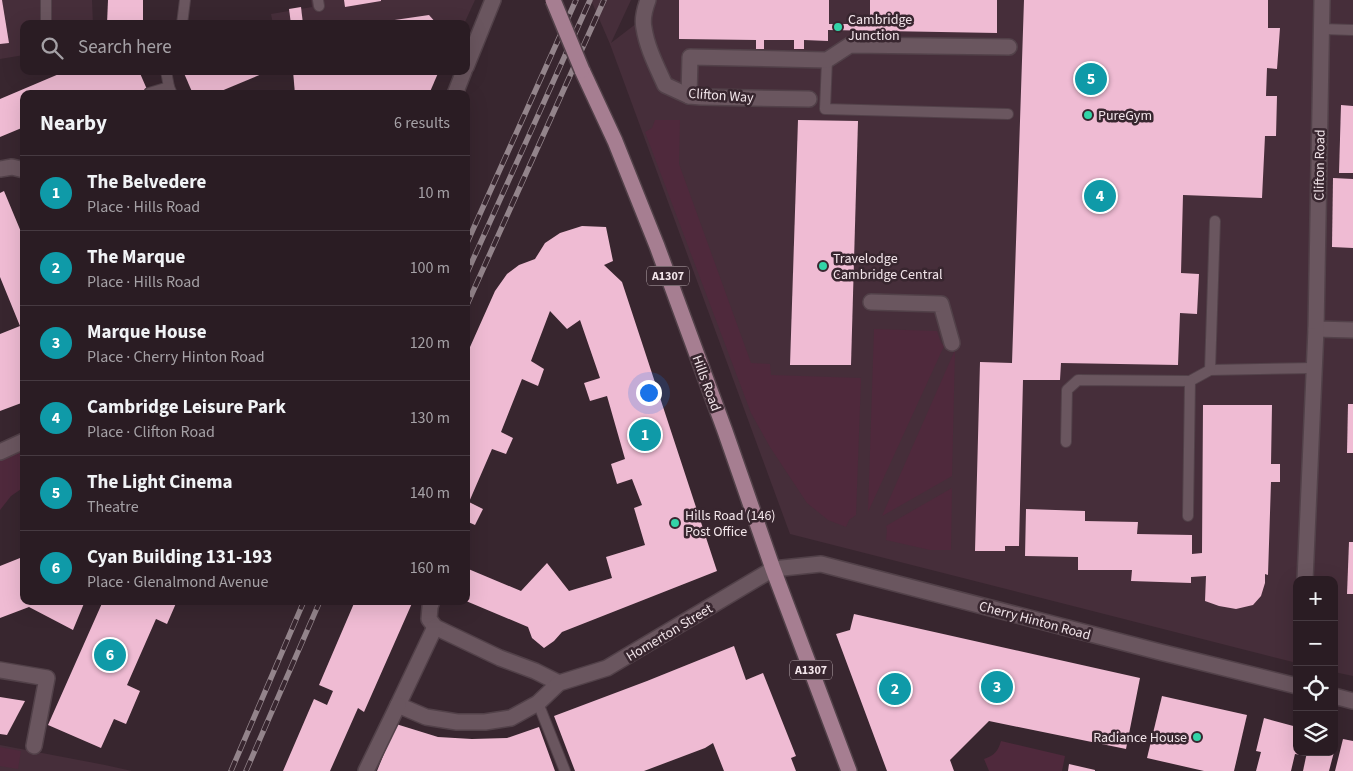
<!DOCTYPE html>
<meta charset="utf-8">
<style>
:root{--surface:#2a1c23;--page:#362930;--text:#f1f3f6;--muted:#a5a1a6;--line:#463a41;--accent:#bca0f2}
body{margin:0;font-family:"Source Sans 3",sans-serif;background:var(--page);color:var(--text)}
.controls{position:absolute;right:15px;bottom:15px;display:grid;overflow:hidden;border-radius:10px;box-shadow:0 5px 20px #0002}
.controls button{width:45px;height:45px;display:grid;place-items:center;padding:0;border:0;border-bottom:1px solid var(--line);background:var(--surface);color:var(--text);font:25px sans-serif}
.you{position:absolute;left:648px;top:392px;width:18px;height:18px;margin:-12px;border:4px solid #fff;border-radius:50%;background:#1a73e8;box-shadow:0 0 0 8px #1a73e833}
.badge{display:grid;place-items:center;width:32px;height:32px;border-radius:50%;background:var(--accent);color:#fff;font-size:16px;font-weight:700}
.pin{position:absolute;translate:-50% -50%;border:2px solid #fff;box-shadow:0 1px 5px #0006}
.list{margin:0;padding:0;list-style:none}
h2{display:flex;justify-content:space-between;align-items:center;height:65px;margin:0;padding:0 20px;font-size:21px}
h2 small{font-size:16px;font-weight:400;color:var(--muted)}
.list li{display:grid;grid-template-columns:32px 1fr auto;gap:15px;align-items:center;box-sizing:border-box;height:75px;padding:0 20px;border-top:1px solid var(--line)}
.list b{display:block;font-size:19px;white-space:nowrap}
.list p{margin:0;font-size:16px;white-space:nowrap;color:var(--muted)}
.list em{font-size:16px;font-style:normal;color:var(--muted)}
.icon{flex:none;width:28px;height:28px;fill:none;stroke:currentColor;stroke-width:2;stroke-linecap:round;stroke-linejoin:round}
.map{position:relative;flex:none;width:1353px;height:771px;overflow:hidden}
.search{position:absolute;background:var(--surface);box-shadow:0 5px 20px #0002;left:20px;top:20px;width:450px;height:55px;display:flex;align-items:center;gap:12px;box-sizing:border-box;padding:0 18px;border-radius:10px;color:var(--muted);font-size:19px}
.panel{position:absolute;background:var(--surface);box-shadow:0 5px 20px #0002;left:20px;top:90px;width:450px;height:515px;border-radius:10px}
.map>svg:first-child{display:block}
.built{fill:#462e3a}
.green{fill:#4f293c}
.building{fill:#efbbd3}
.lines{fill:none;stroke-linecap:round;stroke-linejoin:round}
.service-casing{stroke:#524149;stroke-width:12}
.pedestrian-casing{stroke:#524149;stroke-width:18}
.minor-casing{stroke:#524149;stroke-width:18}
.tertiary-casing{stroke:#524149;stroke-width:18}
.primary-casing{stroke:#524149;stroke-width:18}
.service{stroke:#6a565f;stroke-width:10}
.pedestrian{stroke:#6a565f;stroke-width:15}
.minor{stroke:#6a565f;stroke-width:15}
.tertiary{stroke:#6a565f;stroke-width:15}
.primary{stroke:#a67e91;stroke-width:15}
.rail-casing{stroke:#93848b;stroke-width:5.5}
.rail{stroke:#38262f;stroke-width:4;stroke-dasharray:11;stroke-linecap:butt}
.primary-bridge-casing{stroke:#524149;stroke-width:18;stroke-linecap:butt}
.primary-bridge{stroke:#a67e91;stroke-width:15}
.poi-dot{fill:#33d4a8;stroke:#38262f;stroke-width:2}
.labels{text-anchor:middle;stroke-width:5;stroke-linejoin:round;paint-order:stroke}
.shield{fill:#38262f;stroke:#baacb2;stroke-width:1}
.shield-label{font-size:12px;font-weight:bold;fill:#f2e5ea}
.poi-label{font-size:14px;fill:#f2e5ea;stroke:#38262f;text-anchor:start}
.street-label{font-size:14px;fill:#f2e5ea;stroke:#38262f}
</style>
<div class="map">
<svg width="1353" height="771" viewBox="0 0 1353 771">
<rect width="100%" height="100%" fill="#38262f"/>
<!-- built -->
<g class="built">
<polygon points="0,0 92,0 93,24 24,24 24,55 0,59"/>
<polygon points="311,0 475,0 464,24 273,24 271,14 312,7"/>
<polygon points="591,0 631,0 611,43 650,13 657,0 1353,0 1353,676 1334,672 1334,580 1297,580 1297,663 790,534 610,44"/>
<polygon points="0,745 105,765 132,771 0,771"/>
</g>
<!-- green -->
<g class="green">
<polygon points="655,120 680,120 679,164 751,363 770,364 771,375 861,378 856,515 849,520 846,527 828,520 807,503 770,447 751,413 645,132 652,128"/>
<polygon points="874,329 937,331 941,343 944,346 868,512"/>
<polygon points="955,350 952,476 882,516"/>
<polygon points="24,451 24,487 11,496 0,510 0,460"/>
<polygon points="952,488 951,550 930,550 886,540 887,530 886,526"/>
<path d="M 1001,741 L 1065,756 L 1062,771 L 989,771 L 984,759 C 995,755 998,751 1001,741 Z"/>
<polygon points="0,747 21,751 18,769 0,766"/>
</g>
<!-- building -->
<g class="building">
<polygon points="0,0 2,0 9,43 0,44"/>
<polygon points="108,0 143,0 143,24 107,24"/>
<polygon points="344,0 381,0 381,1 345,7"/>
<polygon points="679,0 829,0 829,24 870,24 870,0 997,0 997,33 828,30 828,41 804,40 804,49 794,49 794,40 764,40 764,49 756,49 756,40 679,39"/>
<polygon points="1024,0 1268,0 1268,28 1280,28 1277,69 1267,68 1266,96 1277,96 1276,136 1265,136 1262,198 1183,195 1181,273 1199,274 1197,314 1180,313 1178,365 1061,363 1060,380 1023,380 1019,546 1005,546 1005,551 975,551 980,362 1012,363"/>
<polygon points="301,7 303,24 291,24 289,9"/>
<polygon points="429,15 437,24 374,24 374,23"/>
<polygon points="66,71 139,71 149,94 24,94 24,127 0,137 0,99"/>
<polygon points="183,71 269,71 214,94 193,94"/>
<polygon points="293,71 439,71 429,94 295,94"/>
<polygon points="1341,105 1353,106 1353,173 1339,173"/>
<polygon points="798,120 858,121 851,365 790,365"/>
<polygon points="1333,178 1353,179 1353,248 1332,247"/>
<polygon points="4,191 24,239 24,402 0,411 0,334 20,326 0,277 0,193"/>
<polygon points="582,226 606,227 613,261 604,265 622,282 717,571 562,632 554,641 544,648 532,638 528,627 466,601 466,568 521,591 547,563 569,591 612,578 606,557 645,545 634,508 642,505 632,479 617,484 611,464 625,459 607,396 590,401 584,383 600,378 580,320 567,329 550,311 531,361 544,369 538,386 522,379 501,432 513,438 506,454 492,449 469,502 483,509 475,525 466,521 466,356 495,291 507,274 519,265 535,259 545,243 560,233"/>
<polygon points="1348,404 1353,404 1353,453 1347,453"/>
<polygon points="1203,405 1272,405 1271,464 1280,464 1280,482 1271,482 1268,575 1265,574 1265,583 1261,596 1253,605 1236,609 1219,606 1205,601 1206,576 1191,577 1191,583 1131,581 1132,570 1078,570 1078,557 1025,556 1026,509 1085,511 1085,521 1138,522 1137,534 1192,535 1192,554 1202,553"/>
<polygon points="1349,542 1353,542 1353,594 1347,594"/>
<polygon points="20,558 24,560 24,601 85,601 73,630 29,607 0,618 0,566"/>
<polygon points="103,601 177,601 167,624 156,619 127,685 140,691 126,724 114,719 101,748 48,725"/>
<polygon points="355,601 413,601 364,712 358,708 330,771 283,771 314,699 327,705 333,691 319,685"/>
<polygon points="854,614 1140,678 1126,749 989,721 950,760 954,771 887,771 836,634 850,630"/>
<polygon points="734,646 746,680 763,673 796,756 791,758 796,771 724,771 713,743 705,748 644,771 575,771 554,716 647,681"/>
<polygon points="1162,696 1247,715 1234,771 1204,771 1147,758"/>
<polygon points="0,697 25,701 7,735 0,734"/>
<polygon points="1264,718 1297,727 1297,752 1301,752 1301,755 1295,754 1291,771 1256,771 1261,752 1256,751"/>
<polygon points="396,724 438,737 472,739 507,738 539,727 555,771 377,771"/>
<polygon points="1343,739 1353,741 1353,771 1335,771"/>
<polygon points="1307,752 1334,752 1329,771 1303,771"/>
<polygon points="1069,764 1095,770 1095,771 1068,771"/>
</g>
<g class="lines">
<!-- service casing -->
<g class="service-casing">
<g id="service">
<polyline points="46,0 46,24"/>
<polyline points="318,0 319,6"/>
<polyline points="182,24 185,0"/>
<polyline points="1322,29 1353,30"/>
<polyline points="827,60 825,109 1008,114"/>
<polyline points="166,71 169,87"/>
<polyline points="149,93 169,87 172,94"/>
<polyline points="1210,370 1314,368"/>
<polyline points="1066,442 1067,390 1078,380 1190,381 1210,370 1215,221"/>
<polyline points="1188,516 1190,381"/>
<polyline points="538,703 565,771"/>
</g>
</g>
<!-- pedestrian casing -->
<g class="pedestrian-casing">
<g id="pedestrian">
<polyline points="689,96 690,57 827,60 850,45 1009,47"/>
<polyline points="871,302 941,304 952,343"/>
</g>
</g>
<!-- minor casing -->
<g class="minor-casing">
<g id="minor">
<path d="M 648,0 C 645,8 642,19 644,28 C 647,48 657,67 665,85 L 689,96 L 701,97 L 809,99"/>
<polyline points="466,67 493,0"/>
<polyline points="455,94 464,71"/>
<polyline points="0,169 12,167 24,170"/>
<polyline points="1316,329 1353,330"/>
<polyline points="0,452 24,441"/>
<polyline points="1305,580 1316,329 1322,0"/>
<polyline points="432,601 430,607 429,619 435,627 500,658 535,671 559,683"/>
<polyline points="435,627 398,705 426,717 457,722 485,722 511,718 538,703 559,683 607,668 773,569"/>
<polyline points="0,670 47,678 34,746"/>
<polyline points="366,771 398,705"/>
</g>
</g>
<!-- tertiary casing -->
<g class="tertiary-casing">
<g id="tertiary">
<polyline points="773,569 821,564 1160,652 1297,686"/>
<polyline points="1334,696 1353,701"/>
</g>
</g>
<!-- primary casing -->
<g class="primary-casing">
<polyline id="primary" points="582,70 615,141 657,246 725,431 773,569 849,771"/>
</g>
<!-- service -->
<use href="#service" class="service"/>
<!-- pedestrian -->
<use href="#pedestrian" class="pedestrian"/>
<!-- minor -->
<use href="#minor" class="minor"/>
<!-- tertiary -->
<use href="#tertiary" class="tertiary"/>
<!-- primary -->
<use href="#primary" class="primary"/>
<!-- rail casing -->
<g class="rail-casing">
<g id="rail">
<polyline points="466,245 576,0"/>
<polyline points="466,275 590,0"/>
<polyline points="466,307 604,0"/>
<polyline points="231,771 304,601"/>
<polyline points="246,771 320,601"/>
</g>
</g>
<!-- rail -->
<use href="#rail" class="rail"/>
<!-- primary-bridge casing -->
<g class="primary-bridge-casing">
<polyline id="primary-bridge" points="553,0 582,70"/>
</g>
<!-- primary-bridge -->
<use href="#primary-bridge" class="primary-bridge"/>
</g>
<!-- markers -->
<g class="poi-dot">
<circle cx="838" cy="27" r="5"/>
<circle cx="1088" cy="115" r="5"/>
<circle cx="823" cy="266" r="5"/>
<circle cx="675" cy="523" r="5"/>
<circle cx="1197" cy="737" r="5"/>
</g>
<g class="labels">
<!-- shield labels -->
<g class="shield">
<rect x="647" y="266.5" width="42" height="19" rx="4"/>
<rect x="790" y="660.5" width="42" height="19" rx="4"/>
</g>
<g class="shield-label">
<text x="668" y="280">A1307</text>
<text x="811" y="674">A1307</text>
</g>
<!-- poi labels -->
<g class="poi-label">
<text x="848" y="24">Cambridge<tspan x="848" dy="16">Junction</tspan></text>
<text x="1098" y="120">PureGym</text>
<text x="833" y="263">Travelodge<tspan x="833" dy="16">Cambridge Central</tspan></text>
<text x="685" y="520">Hills Road (146)<tspan x="685" dy="16">Post Office</tspan></text>
<text x="1187" y="742" text-anchor="end">Radiance House</text>
</g>
<!-- street labels -->
<g class="street-label">
<text transform="translate(721 95) rotate(4)" y="5">Clifton Way</text>
<text transform="translate(1319 165) rotate(-89)" y="5">Clifton Road</text>
<text transform="translate(707 383) rotate(70)" y="5">Hills Road</text>
<text transform="translate(1035 620) rotate(15)" y="5">Cherry Hinton Road</text>
<text transform="translate(669 632) rotate(-31)" y="5">Homerton Street</text>
</g>
</g>
</svg>
<div class="controls">
<button>+</button>
<button>−</button>
<button><svg class="icon" aria-label="locate" viewBox="0 0 24 24"><circle cx="12" cy="12" r="6"/><path d="M12 2v4M12 18v4M2 12h4M18 12h4"/></svg></button>
<button><svg class="icon" aria-label="layers" viewBox="0 0 24 24"><path d="M12 4l9 5-9 5-9-5zM3 14l9 5 9-5"/></svg></button>
</div>
<div class="you"></div>
<div class="pin badge" style="left:645px;top:435px;background:#0f9aa8">1</div>
<div class="pin badge" style="left:895px;top:689px;background:#0f9aa8">2</div>
<div class="pin badge" style="left:997px;top:687px;background:#0f9aa8">3</div>
<div class="pin badge" style="left:1100px;top:196px;background:#0f9aa8">4</div>
<div class="pin badge" style="left:1091px;top:79px;background:#0f9aa8">5</div>
<div class="pin badge" style="left:110px;top:655px;background:#0f9aa8">6</div>
<div class="search"><svg class="icon" aria-label="search" viewBox="0 0 24 24"><circle cx="10" cy="10" r="6"/><path d="M15 15l6 6"/></svg>Search here</div>
<section class="panel">
<h2>Nearby<small>6 results</small></h2>
<ul class="list">
<li><span class="badge" style="background:#0f9aa8">1</span><div><b>The Belvedere</b><p>Place · Hills Road</p></div><em>10 m</em></li>
<li><span class="badge" style="background:#0f9aa8">2</span><div><b>The Marque</b><p>Place · Hills Road</p></div><em>100 m</em></li>
<li><span class="badge" style="background:#0f9aa8">3</span><div><b>Marque House</b><p>Place · Cherry Hinton Road</p></div><em>120 m</em></li>
<li><span class="badge" style="background:#0f9aa8">4</span><div><b>Cambridge Leisure Park</b><p>Place · Clifton Road</p></div><em>130 m</em></li>
<li><span class="badge" style="background:#0f9aa8">5</span><div><b>The Light Cinema</b><p>Theatre</p></div><em>140 m</em></li>
<li><span class="badge" style="background:#0f9aa8">6</span><div><b>Cyan Building 131-193</b><p>Place · Glenalmond Avenue</p></div><em>160 m</em></li>
</ul>
</section>
</div>
